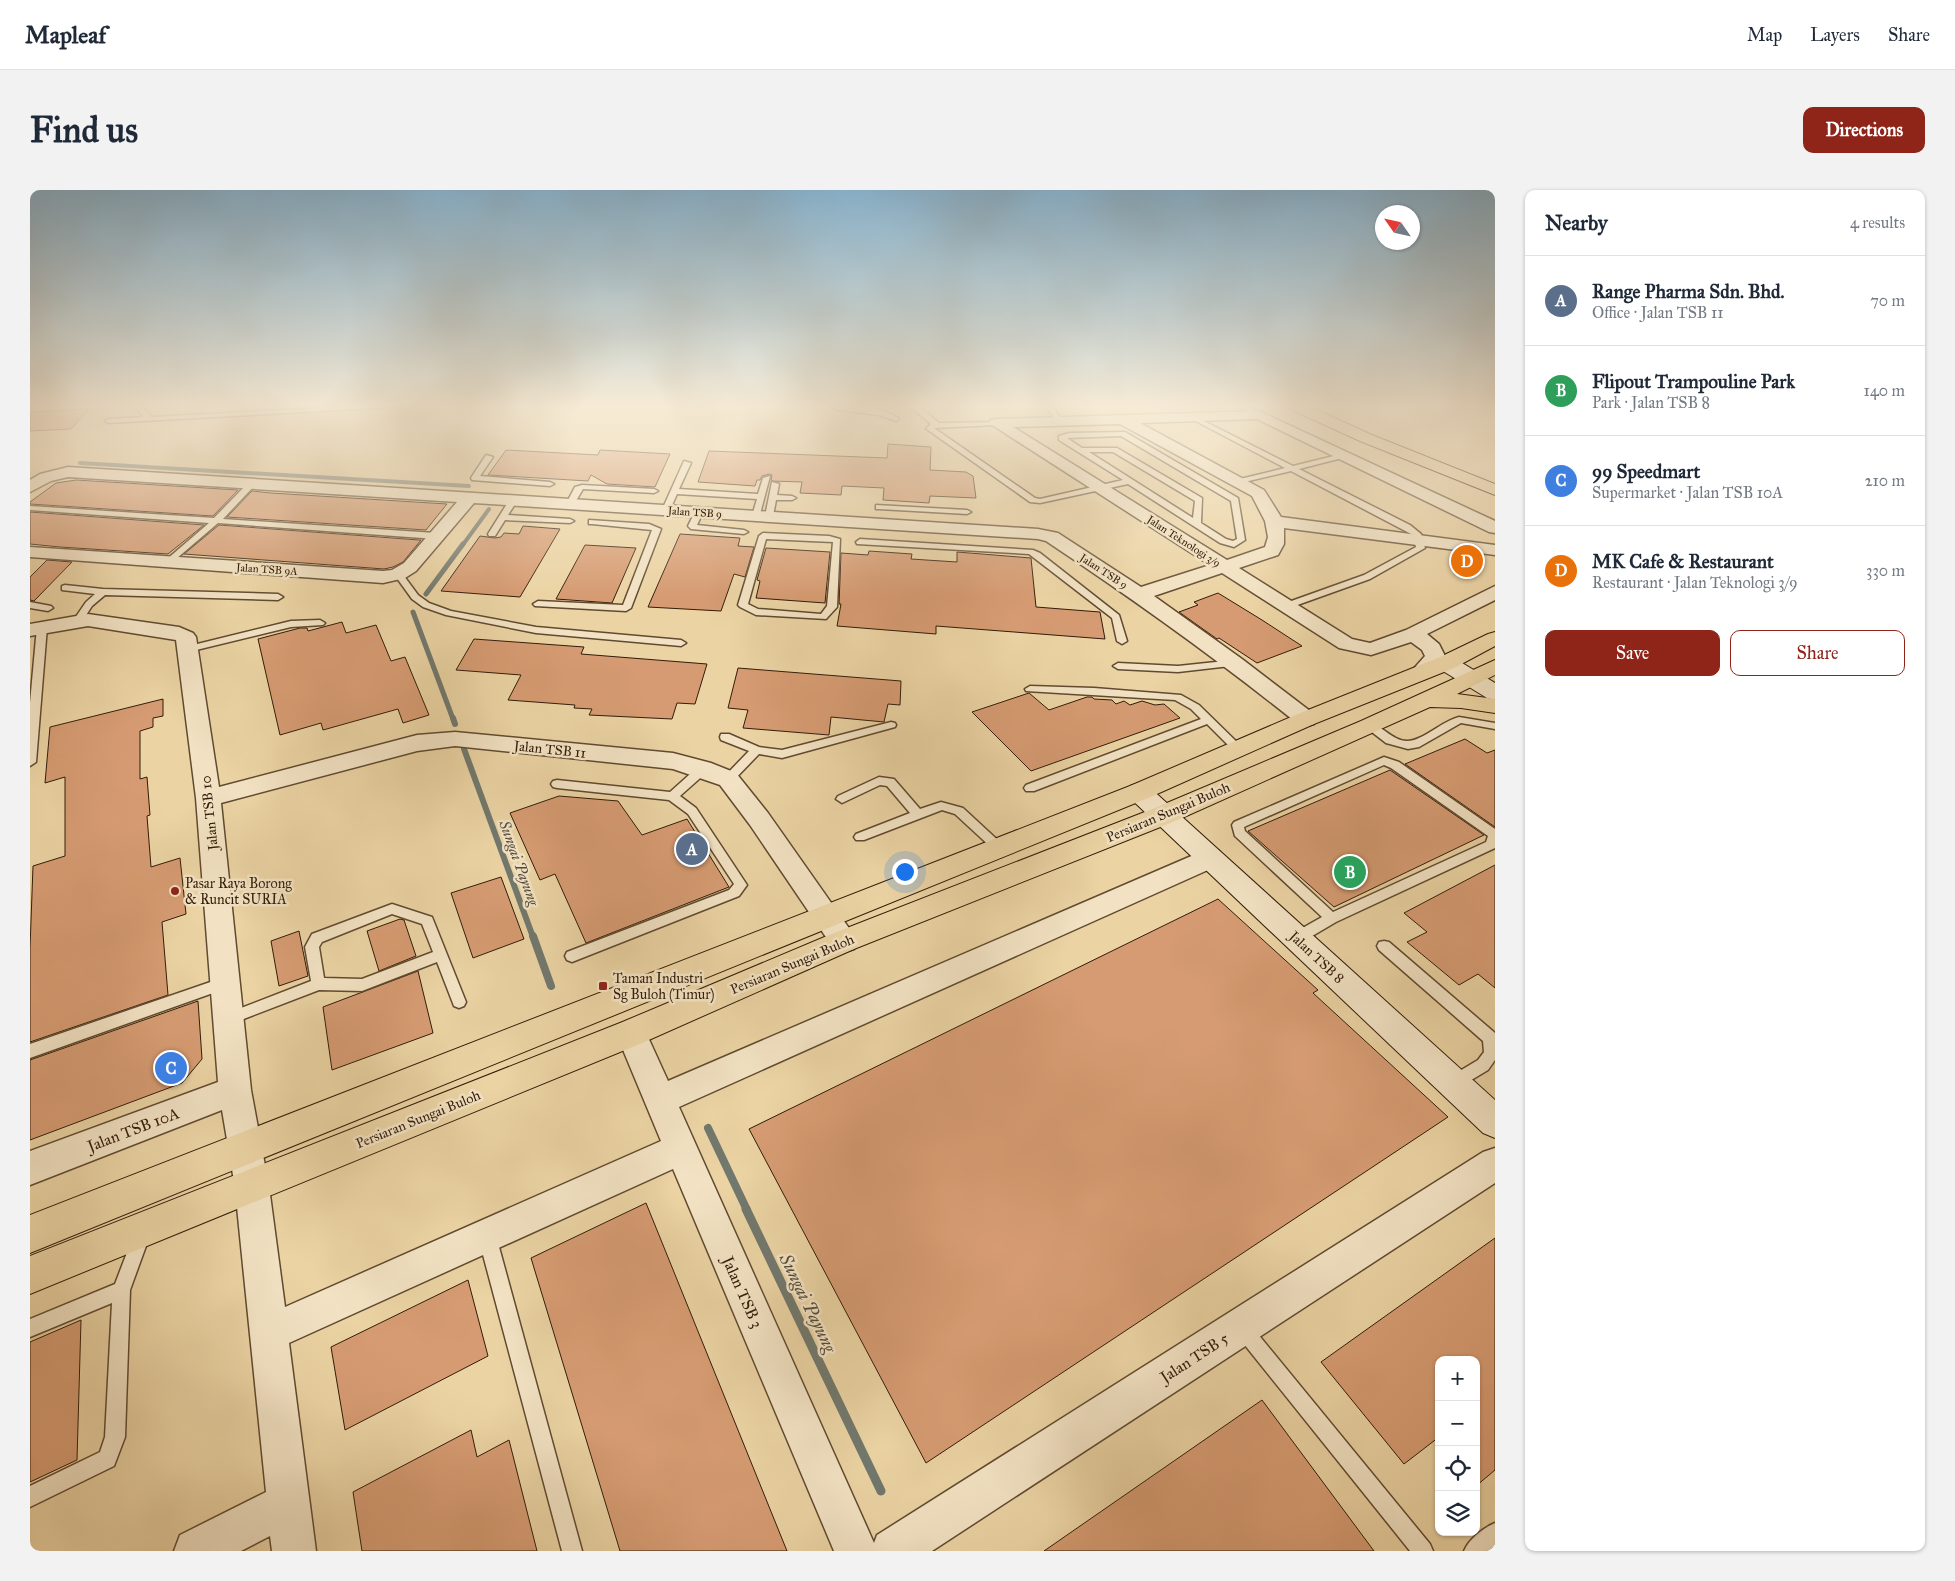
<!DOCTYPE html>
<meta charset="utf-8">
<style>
:root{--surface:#fff;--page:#f2f2f3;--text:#1f2937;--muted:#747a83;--line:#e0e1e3;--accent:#8f2418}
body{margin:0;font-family:"IM FELL Great Primer",serif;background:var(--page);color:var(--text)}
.controls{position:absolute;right:15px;bottom:15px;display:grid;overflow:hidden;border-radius:10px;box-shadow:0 1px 4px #0004}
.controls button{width:45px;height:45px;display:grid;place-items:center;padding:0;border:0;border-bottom:1px solid var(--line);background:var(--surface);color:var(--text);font:25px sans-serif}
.compass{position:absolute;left:1345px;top:15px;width:45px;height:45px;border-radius:50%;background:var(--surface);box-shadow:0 1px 4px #0004;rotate:304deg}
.you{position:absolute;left:874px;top:681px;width:18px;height:18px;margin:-12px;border:4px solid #fff;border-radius:50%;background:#1a73e8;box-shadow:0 0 0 8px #1a73e833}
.badge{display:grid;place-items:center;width:32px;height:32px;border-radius:50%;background:var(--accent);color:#fff;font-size:16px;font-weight:700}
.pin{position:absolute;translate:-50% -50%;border:2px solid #fff;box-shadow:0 1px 5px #0006}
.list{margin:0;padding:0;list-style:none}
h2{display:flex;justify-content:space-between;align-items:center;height:65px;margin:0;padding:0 20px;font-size:21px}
h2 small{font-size:16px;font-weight:400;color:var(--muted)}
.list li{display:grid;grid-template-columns:32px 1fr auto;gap:15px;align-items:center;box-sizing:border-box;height:90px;padding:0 20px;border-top:1px solid var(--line)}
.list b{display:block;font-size:19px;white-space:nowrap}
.list p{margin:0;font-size:16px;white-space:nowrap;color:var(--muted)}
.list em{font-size:16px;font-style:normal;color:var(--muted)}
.actions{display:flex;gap:10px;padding:15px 20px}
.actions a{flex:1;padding:11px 0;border:1px solid var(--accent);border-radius:10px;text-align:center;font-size:18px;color:var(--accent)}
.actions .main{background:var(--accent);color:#fff}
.icon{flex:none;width:28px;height:28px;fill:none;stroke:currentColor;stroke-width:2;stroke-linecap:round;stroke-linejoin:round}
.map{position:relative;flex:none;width:1465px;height:1361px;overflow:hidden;border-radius:10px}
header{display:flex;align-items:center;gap:30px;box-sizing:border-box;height:70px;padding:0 25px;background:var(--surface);border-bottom:1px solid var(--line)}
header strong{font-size:24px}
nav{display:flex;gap:28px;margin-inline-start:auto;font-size:18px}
.intro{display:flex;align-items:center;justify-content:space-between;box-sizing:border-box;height:120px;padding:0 30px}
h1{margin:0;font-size:35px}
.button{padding:12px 22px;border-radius:10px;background:var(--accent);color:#fff;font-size:18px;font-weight:700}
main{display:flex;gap:30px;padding:0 30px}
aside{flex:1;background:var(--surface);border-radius:10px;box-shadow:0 1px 4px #0004}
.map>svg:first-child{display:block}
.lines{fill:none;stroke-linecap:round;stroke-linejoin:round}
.stream-far4{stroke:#71786d;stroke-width:4}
.stream-far3{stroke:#71786d;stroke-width:5}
.stream-far2{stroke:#71786d;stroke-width:6}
.stream-far1{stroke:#71786d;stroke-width:8}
.stream{stroke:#71786d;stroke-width:9}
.building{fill:#d69b72;stroke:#321c09}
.lane-casing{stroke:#604a30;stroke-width:3}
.street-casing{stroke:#604a30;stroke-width:3}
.secondary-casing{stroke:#321c09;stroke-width:2}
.primary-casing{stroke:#321c09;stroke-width:2}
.lane{fill:#f2e2c3;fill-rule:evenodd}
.street{fill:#f2e2c3;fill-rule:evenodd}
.secondary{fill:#f2e2c3;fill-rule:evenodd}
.primary{fill:#ebd3a3;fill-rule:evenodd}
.poi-dot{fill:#8f2418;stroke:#f2e2c3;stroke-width:2}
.labels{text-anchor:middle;stroke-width:5;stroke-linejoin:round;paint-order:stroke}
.far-street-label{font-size:11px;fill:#321c09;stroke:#f2e2c3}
.street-label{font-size:14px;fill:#321c09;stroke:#f2e2c3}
.poi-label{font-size:14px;fill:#321c09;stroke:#f2e2c3;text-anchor:start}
.water-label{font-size:15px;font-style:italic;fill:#524a3b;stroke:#f2e2c3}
.near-street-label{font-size:16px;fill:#321c09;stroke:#f2e2c3}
.near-water-label{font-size:18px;font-style:italic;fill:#524a3b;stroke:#f2e2c3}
</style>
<header>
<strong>Mapleaf</strong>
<nav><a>Map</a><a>Layers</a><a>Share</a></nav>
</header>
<div class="intro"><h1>Find us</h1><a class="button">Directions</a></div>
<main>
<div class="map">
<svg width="1465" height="1361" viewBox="0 0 1465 1361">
<rect width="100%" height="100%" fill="#ebd3a3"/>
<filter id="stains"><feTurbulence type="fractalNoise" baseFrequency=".004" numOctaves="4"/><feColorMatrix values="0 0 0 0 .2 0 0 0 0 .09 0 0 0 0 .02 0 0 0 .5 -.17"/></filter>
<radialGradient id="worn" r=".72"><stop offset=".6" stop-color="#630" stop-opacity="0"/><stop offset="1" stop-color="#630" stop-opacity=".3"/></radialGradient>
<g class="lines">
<!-- stream-far4 -->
<g class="stream-far4">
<polyline points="50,273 439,296"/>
<polyline points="432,356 459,319"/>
</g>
<!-- stream-far3 -->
<g class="stream-far3">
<polyline points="396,404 433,354"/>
<polyline points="383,422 423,529"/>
</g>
<!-- stream-far2 -->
<g class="stream-far2">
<polyline points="423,528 425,534"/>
<polyline points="434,559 503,747"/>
</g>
<!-- stream-far1 -->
<g class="stream-far1">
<polyline points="503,746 521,796"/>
<polyline points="678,938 717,1020"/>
</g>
<!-- stream -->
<polyline class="stream" points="716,1019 851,1301"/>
</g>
<!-- building -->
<g class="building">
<polygon points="59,219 41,239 0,241 0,222"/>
<polygon points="858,254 901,257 900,280 936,282 943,286 946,308 900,306 899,313 853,310 854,298 812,296 811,305 770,303 772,292 741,291 742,285 739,284 732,286 730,290 727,290 725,296 668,292 679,261 857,268"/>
<polygon points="476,260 568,265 570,260 640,264 625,297 577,294 561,285 558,291 458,285"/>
<polygon points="46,290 208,300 183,326 0,314 0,312 26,293"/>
<polygon points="222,301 241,303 417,314 396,340 197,327"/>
<polygon points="0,322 174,335 138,364 30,357 0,354"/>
<polygon points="189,335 389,350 391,350 373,372 363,377 354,379 154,364"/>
<polygon points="493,336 530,339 490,407 411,401 450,346 465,348 471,347 474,343 489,344"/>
<polygon points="650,344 710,348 708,356 724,357 715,387 704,384 691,421 618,417"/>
<polygon points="555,355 606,358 582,413 526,409"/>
<polygon points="736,358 800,362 795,413 726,408 730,391 727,390"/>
<polygon points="839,361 882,364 881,369 927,372 927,362 1001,368 1006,417 1070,422 1075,449 906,436 906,444 807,436 811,414 809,414 811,363 838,365"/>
<polygon points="17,370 42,372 4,411 0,410 0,387"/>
<polygon points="1188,403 1232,430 1272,456 1227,473 1189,448 1187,449 1149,422 1168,415 1164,412"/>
<polygon points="312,432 316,443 346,435 361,471 375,467 399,525 373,533 368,519 293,540 291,533 250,545 228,449 270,438 277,438 278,441"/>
<polygon points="444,449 554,457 551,464 677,474 665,514 647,513 642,529 559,525 562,519 544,518 545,515 478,510 491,485 426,480"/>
<polygon points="708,478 871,491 870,515 858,514 854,532 801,527 799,545 713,538 718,520 698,518"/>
<polygon points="999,503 1019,520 1057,507 1062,507 1064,509 1082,510 1086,514 1094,511 1100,515 1112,511 1125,515 1134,514 1150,528 1001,581 942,522"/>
<polygon points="133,509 133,526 123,528 123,537 110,541 110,589 117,587 120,625 117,626 121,677 150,668 156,724 132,732 138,805 0,852 0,758 3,676 35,666 35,587 15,593 20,537"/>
<polygon points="1435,549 1457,563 1465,560 1465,637 1375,574"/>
<polygon points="1360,580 1454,645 1304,717 1218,641"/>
<polygon points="529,606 588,611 612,645 657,629 699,697 556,753 525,684 510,690 480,623"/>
<polygon points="1465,675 1465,798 1448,784 1429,795 1377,752 1397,742 1374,723"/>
<polygon points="471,687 494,749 443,768 421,703"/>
<polygon points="1188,709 1288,800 1283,803 1418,927 896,1273 719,939"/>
<polygon points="370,729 374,730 386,766 349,781 337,741"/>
<polygon points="269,741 278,786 249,796 241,751"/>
<polygon points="388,781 403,843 302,880 293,817"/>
<polygon points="168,811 172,869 152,893 0,950 0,870"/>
<polygon points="616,1013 757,1361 590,1361 501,1068"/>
<polygon points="1465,1048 1465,1280 1446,1296 1446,1170 1409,1170 1409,1247 1374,1274 1291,1172"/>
<polygon points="438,1090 458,1166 315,1240 301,1157"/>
<polygon points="51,1130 47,1270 0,1292 0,1152"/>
<polygon points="1232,1210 1344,1361 1014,1361"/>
<polygon points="441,1240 447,1267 479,1250 507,1361 332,1361 323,1302"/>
</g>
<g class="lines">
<!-- lane casing -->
<g class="lane-casing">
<g id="lane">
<polygon points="104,216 111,216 122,227 328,216 380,216 78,233 75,231 78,229 114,227"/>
<path d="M 798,216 C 819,216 852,215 869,229 L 866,231 L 849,225 L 809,220 Z"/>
<path d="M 880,216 L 888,216 L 909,233 L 968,232 L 969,233 L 966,235 L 904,238 L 1005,308 L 1010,309 L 1093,290 L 1029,250 L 1029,246 L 1039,243 L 1095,242 L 1208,308 L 1215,350 L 1204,357 L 1190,353 L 1098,294 L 1010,313 L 1000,312 L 898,240 L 896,239 L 901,234 ZM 1091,246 L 1201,311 L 1207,349 L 1203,351 L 1196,349 L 1171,333 L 1172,308 L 1087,258 L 1052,258 L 1037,248 ZM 1059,262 L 1083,262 L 1165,311 L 1163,328 Z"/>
<polygon points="1016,216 1023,216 1032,231 1031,232 1027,232"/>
<polygon points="1209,216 1218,216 1232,225 1227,226"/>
<polygon points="1162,225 1263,276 1316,263 1316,267 1269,279 1380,335 1391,344 1395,358 1340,389 1259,418 1253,418 1253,414 1334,385 1386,357 1383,345 1261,281 1206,294 1206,290 1255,278 1160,228 1159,227"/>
<polygon points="456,265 463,267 450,286 520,292 524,294 520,296 442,290 441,288"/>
<polygon points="654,271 661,273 649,299 728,304 733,288 740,286 729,328 722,326 727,309 647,304 639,322 633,322 632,320"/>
<polygon points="742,292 749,294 747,305 762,306 766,308 762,310 746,310 743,326 739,328 735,326"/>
<polygon points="218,293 225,295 193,329 406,343 410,346 406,349 188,333 139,375 136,374 136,370 179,333 0,320 0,316 184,328"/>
<polygon points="552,295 624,299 628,301 624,303 553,299 543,316 537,316 536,314 545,297"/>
<polygon points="480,309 487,311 478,325 540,329 544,331 540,333 475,330 465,346 459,346 458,344"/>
<polygon points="846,315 937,320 941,322 937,324 849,319 846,319"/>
<polygon points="666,320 673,322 667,335 714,340 718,342 714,344 661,339 658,336"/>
<polygon points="559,330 619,334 631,339 601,418 596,421 505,416 503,414 508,411 593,415 622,340 562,334 559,334"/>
<path d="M 733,343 L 799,346 L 810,349 L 807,417 L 796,429 L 726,425 L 710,417 L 708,415 L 729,346 ZM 736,349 L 803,352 L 797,416 L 791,424 L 728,419 L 718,414 Z"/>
<polygon points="830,349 1003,360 1010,363 1089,425 1097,451 1092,454 1087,451 1082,428 999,364 827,354 826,352"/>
<polygon points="368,381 371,382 388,405 399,413 421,421 506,437 651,450 656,453 651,456 506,443 416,425 393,417 382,409 364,384"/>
<polygon points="35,395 73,399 248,404 253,407 248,410 75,405 62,416 51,433 48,434 43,431 56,412 65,404 32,400 32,396"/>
<polygon points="0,412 21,416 23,418 18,421 0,418"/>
<polygon points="290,430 295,433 293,435 261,437 158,462 153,459 155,457 261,431"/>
<polygon points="12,434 17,437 6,572 0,576 0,513 7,437"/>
<polygon points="1205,470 1210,473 1209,475 1148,482 1088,479 1083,476 1088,473 1148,476"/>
<polygon points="1000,496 1064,498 1151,505 1169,515 1213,558 1208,562 1204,561 1177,534 1004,601 996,601 994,598 996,595 1171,529 1161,519 1145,510 996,501 995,499"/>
<path d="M 1429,527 L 1465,533 L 1465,539 L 1431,533 L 1389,557 L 1378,559 L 1356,553 L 1334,536 L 1335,534 C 1348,530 1361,551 1377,551 C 1393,551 1412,531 1429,527 Z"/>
<polygon points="861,532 865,533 866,535 865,537 752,568 729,564 702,592 694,592 692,589 719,561 691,550 690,547 691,544 699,544 729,557 752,560"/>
<path d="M 1354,567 L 1369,572 L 1465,639 L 1465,658 L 1306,732 L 1272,752 L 1267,753 L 1262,752 L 1260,748 L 1262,744 L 1292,727 L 1205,646 L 1202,635 L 1204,632 ZM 1354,575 L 1361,578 L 1458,646 L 1456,652 L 1303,722 L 1215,641 L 1214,637 Z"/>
<polygon points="673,575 677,576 679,579 677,582 650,606 666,618 715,692 717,695 709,706 547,770 542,772 537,770 535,766 537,762 699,700 704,694 658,624 639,610 527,598 523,597 521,594 523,591 527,590 640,602 669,576"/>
<polygon points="849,587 864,589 890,619 911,612 933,618 972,654 974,657 972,660 964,660 925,624 912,620 834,650 826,650 824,647 826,644 880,623 857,596 850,595 812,613 806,609 808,606"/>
<path d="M 362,714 L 402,727 L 436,812 L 434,816 L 429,818 L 424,816 L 407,772 L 332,801 L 289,800 L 198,835 L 193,833 L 191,829 L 193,825 L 281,791 L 275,757 L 282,744 ZM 362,724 L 392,734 L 403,762 L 332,789 L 294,788 L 289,757 L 292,752 Z"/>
<polygon points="1354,751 1359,752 1465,843 1465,870 1458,880 1428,898 1423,900 1418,898 1415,893 1418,888 1448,870 1454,862 1453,851 1349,760 1347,756 1349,752"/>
<polygon points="195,787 200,789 202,793 200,797 0,868 0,854"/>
<polygon points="112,1037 118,1039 120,1045 100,1100 95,1247 84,1276 0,1317 0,1296 70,1262 75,1247 82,1113 0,1147 0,1129 85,1094 106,1039"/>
<polygon points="457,1037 463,1040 466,1046 552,1361 532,1361 448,1046 451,1040"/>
<polygon points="1212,1129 1218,1132 1400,1354 1403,1361 1380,1361 1206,1144 1203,1138 1206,1132"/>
<path d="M 1465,1333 L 1465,1357 L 1460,1361 L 1434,1361 C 1439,1349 1453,1338 1465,1333 Z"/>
</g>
</g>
<!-- street casing -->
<g class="street-casing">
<g id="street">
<path d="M 1229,221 L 1465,331 L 1465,343 L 1459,342 L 1227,229 L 1110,233 L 1234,300 L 1251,327 L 1465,355 L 1465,365 L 1254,338 L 1254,354 L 1248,365 L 1209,378 L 1322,449 L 1340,453 L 1376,440 L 1465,396 L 1465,410 L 1397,444 L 1409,454 L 1415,466 C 1408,480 1399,493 1383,489 L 1379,484 L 1395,466 L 1392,460 L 1381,452 L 1341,465 L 1309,458 L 1192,383 L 1124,406 L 1212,469 L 1284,524 L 1287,529 L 1284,534 L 1276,536 L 1268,534 C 1187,469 1103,409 1016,351 L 1008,349 L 444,313 L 386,381 L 375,388 L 353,393 L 0,367 L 0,357 L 353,381 L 362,380 L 374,373 L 427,312 L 38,287 L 21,291 L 0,302 L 0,290 L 10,284 L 38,277 L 1008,339 L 1028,343 L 1111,397 L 1180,375 L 959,233 L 961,230 L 966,229 ZM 1090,234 L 1222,306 L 1235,331 L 1238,347 L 1235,357 L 1197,370 L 983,237 Z"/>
<polygon points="58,424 149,437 163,443 166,447 189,597 387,545 425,542 643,563 681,573 706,583 738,623 828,751 824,759 814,762 804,759 720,635 690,595 643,579 425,556 387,561 191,613 221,900 239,997 255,1117 631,951 586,843 590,834 601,830 612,834 638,891 1180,658 1189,661 1193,668 1189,675 649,917 844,1353 847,1345 1453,962 1465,958 1465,993 902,1361 804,1361 643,979 259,1153 286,1361 242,1361 240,1346 211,1361 144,1361 150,1345 236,1302 205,997 192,920 0,995 0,961 188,892 166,608 146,450 58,436 0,446 0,434"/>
</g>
</g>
<!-- secondary casing -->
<g class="secondary-casing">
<g id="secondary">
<polygon points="1416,466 1424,468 1465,493 1465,510 1457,508 1408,478 1405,473 1408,468"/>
<polygon points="1109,593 1118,596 1465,910 1465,948 1453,943 1100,608 1096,602 1100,596"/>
</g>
</g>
<!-- primary casing -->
<g class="primary-casing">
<g id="primary">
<polygon points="1258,216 1278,216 1342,245 1465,294 1465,305 1330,251 1260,219"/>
<polygon points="1465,442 1465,456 1424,478 1284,534 1118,608 0,1063 0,1025 1100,596 1268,524 1408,468 1458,444"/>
<polygon points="1465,470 1465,485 1427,504 1465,509 1465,523 1431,518 1400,517 1143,632 824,759 612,853 0,1104 0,1066 590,833 804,743 1125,618 1331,531"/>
</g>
</g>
<!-- lane -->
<use href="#lane" class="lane"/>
<!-- street -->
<use href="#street" class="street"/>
<!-- secondary -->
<use href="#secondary" class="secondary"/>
<!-- primary -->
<use href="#primary" class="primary"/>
</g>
<!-- sky -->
<linearGradient id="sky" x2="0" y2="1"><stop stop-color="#89b5d1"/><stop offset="0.53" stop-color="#f6ebd6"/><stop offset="1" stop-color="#f6ebd6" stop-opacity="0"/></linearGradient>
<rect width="1465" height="407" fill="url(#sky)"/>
<!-- markers -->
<g class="poi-dot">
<circle cx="145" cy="701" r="5"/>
<rect x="568" y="791" width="10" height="10" rx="2.5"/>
</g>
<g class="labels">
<!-- far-street labels -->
<g class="far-street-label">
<text transform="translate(665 322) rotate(4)" y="4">Jalan TSB 9</text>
<text transform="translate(1154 351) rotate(33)" y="4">Jalan Teknologi 3/9</text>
<text transform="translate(237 379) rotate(4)" y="4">Jalan TSB 9A</text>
<text transform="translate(1074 381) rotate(33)" y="4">Jalan TSB 9</text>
</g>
<!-- street labels -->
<g class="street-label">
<text transform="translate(520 559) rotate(6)" y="5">Jalan TSB 11</text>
<text transform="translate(1138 622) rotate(-23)" y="5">Persiaran Sungai Buloh</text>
<text transform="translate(179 623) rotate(-96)" y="5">Jalan TSB 10</text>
<text transform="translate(1287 767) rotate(43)" y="5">Jalan TSB 8</text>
<text transform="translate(762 774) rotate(-23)" y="5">Persiaran Sungai Buloh</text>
<text transform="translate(388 929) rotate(-22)" y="5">Persiaran Sungai Buloh</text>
</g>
<!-- poi labels -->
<g class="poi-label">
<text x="155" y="698">Pasar Raya Borong<tspan x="155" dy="16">&amp; Runcit SURIA</tspan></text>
<text x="583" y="793">Taman Industri<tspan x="583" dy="16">Sg Buloh (Timur)</tspan></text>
</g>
<!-- water labels -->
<g class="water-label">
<text transform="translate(489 673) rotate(70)" y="5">Sungai Payung</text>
</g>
<!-- near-street labels -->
<g class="near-street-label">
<text transform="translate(103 939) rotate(-21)" y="6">Jalan TSB 10A</text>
<text transform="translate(713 1102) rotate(66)" y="6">Jalan TSB 3</text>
<text transform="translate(1164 1167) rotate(-33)" y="6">Jalan TSB 5</text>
</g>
<!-- near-water labels -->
<g class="near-water-label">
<text transform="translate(778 1113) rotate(64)" y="6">Sungai Payung</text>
</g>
</g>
<rect width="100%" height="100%" filter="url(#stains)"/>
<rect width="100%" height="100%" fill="url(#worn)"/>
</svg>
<div class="controls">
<button>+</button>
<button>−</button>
<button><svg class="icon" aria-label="locate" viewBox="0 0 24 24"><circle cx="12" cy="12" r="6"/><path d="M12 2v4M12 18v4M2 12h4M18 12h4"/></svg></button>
<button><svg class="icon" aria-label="layers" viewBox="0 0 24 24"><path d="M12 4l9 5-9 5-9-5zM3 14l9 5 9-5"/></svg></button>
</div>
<svg class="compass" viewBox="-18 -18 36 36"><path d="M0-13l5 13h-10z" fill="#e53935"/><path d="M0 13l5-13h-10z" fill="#747a83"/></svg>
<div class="you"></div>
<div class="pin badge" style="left:662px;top:659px;background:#5c6f8a">A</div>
<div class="pin badge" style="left:1320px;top:682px;background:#2e9e5b">B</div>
<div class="pin badge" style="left:141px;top:878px;background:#3f7fe0">C</div>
<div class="pin badge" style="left:1437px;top:371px;background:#e8710a">D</div>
</div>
<aside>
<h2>Nearby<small>4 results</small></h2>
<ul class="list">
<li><span class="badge" style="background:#5c6f8a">A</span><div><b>Range Pharma Sdn. Bhd.</b><p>Office · Jalan TSB 11</p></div><em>70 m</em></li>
<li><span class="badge" style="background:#2e9e5b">B</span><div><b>Flipout Trampouline Park</b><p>Park · Jalan TSB 8</p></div><em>140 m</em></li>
<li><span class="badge" style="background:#3f7fe0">C</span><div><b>99 Speedmart</b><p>Supermarket · Jalan TSB 10A</p></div><em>210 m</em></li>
<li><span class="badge" style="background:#e8710a">D</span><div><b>MK Cafe &amp; Restaurant</b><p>Restaurant · Jalan Teknologi 3/9</p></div><em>330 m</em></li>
</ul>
<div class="actions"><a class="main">Save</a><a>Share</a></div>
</aside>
</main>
